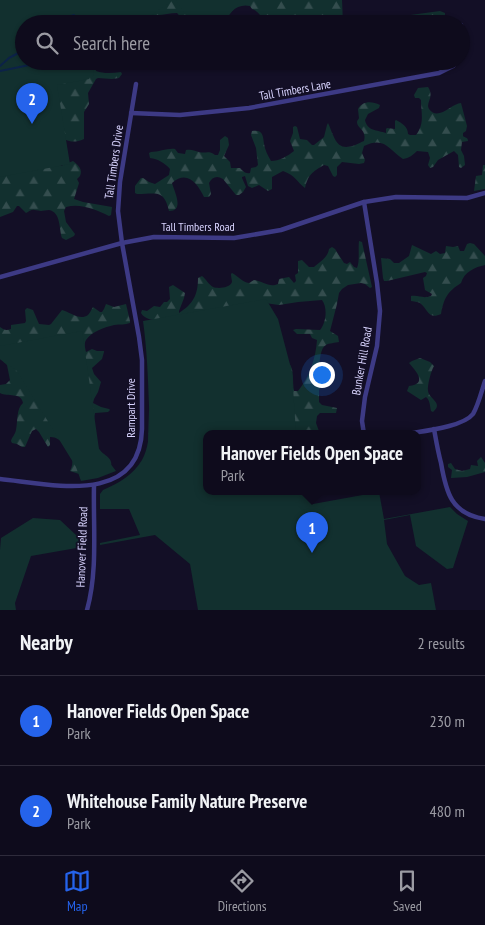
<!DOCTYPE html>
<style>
:root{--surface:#0e0b1c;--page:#1c1929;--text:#f1f3f6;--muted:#9b9ba3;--line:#2e2b3b;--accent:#2563eb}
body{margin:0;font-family:"PT Sans Narrow",sans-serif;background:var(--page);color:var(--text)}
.you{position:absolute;left:321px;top:374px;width:18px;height:18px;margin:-12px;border:4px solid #fff;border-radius:50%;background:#1a73e8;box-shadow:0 0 0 8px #1a73e833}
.badge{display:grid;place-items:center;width:32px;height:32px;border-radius:50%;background:var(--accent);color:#fff;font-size:16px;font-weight:700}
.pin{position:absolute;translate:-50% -41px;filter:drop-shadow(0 1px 2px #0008)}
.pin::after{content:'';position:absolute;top:26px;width:18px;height:15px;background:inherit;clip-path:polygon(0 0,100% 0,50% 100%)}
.popup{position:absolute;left:203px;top:430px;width:218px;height:65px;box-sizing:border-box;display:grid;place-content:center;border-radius:10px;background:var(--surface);filter:drop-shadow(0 1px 4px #0005);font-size:16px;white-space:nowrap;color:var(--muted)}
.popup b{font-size:19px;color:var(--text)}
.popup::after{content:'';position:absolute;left:50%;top:100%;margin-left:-10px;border:10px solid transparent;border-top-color:var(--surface)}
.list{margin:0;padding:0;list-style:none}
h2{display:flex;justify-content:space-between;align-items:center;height:65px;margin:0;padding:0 20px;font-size:21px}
h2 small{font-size:16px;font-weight:400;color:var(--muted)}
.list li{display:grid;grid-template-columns:32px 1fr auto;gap:15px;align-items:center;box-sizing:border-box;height:90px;padding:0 20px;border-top:1px solid var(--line)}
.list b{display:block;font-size:19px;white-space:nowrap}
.list p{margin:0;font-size:16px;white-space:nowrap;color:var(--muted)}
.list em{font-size:16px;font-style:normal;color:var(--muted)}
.icon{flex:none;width:28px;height:28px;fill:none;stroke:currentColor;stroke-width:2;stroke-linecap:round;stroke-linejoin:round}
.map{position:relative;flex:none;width:485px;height:610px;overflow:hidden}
.search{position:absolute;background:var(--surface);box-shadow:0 1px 4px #0004;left:15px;right:15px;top:15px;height:55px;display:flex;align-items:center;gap:12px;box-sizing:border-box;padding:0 18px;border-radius:28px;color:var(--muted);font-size:19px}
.sheet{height:245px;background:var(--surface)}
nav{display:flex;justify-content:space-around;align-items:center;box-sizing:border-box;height:70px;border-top:1px solid var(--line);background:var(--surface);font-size:14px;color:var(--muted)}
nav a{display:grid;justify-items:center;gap:2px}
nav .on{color:var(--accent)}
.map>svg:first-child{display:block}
.forest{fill:url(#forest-firs)}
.green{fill:#12302f}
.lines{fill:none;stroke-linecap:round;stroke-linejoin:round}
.stream{stroke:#0c2248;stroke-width:2}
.street{stroke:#3d3a85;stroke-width:4.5}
.labels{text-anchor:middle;stroke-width:4;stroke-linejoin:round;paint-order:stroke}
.street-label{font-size:12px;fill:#d9d4ff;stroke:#130f26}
</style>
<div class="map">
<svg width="485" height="610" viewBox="0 0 485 610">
<defs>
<pattern id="forest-firs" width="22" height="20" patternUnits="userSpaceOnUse" patternTransform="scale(1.25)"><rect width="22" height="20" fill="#12302f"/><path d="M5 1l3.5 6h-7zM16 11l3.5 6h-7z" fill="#344d4e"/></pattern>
</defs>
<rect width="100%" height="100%" fill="#130f26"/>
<!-- forest -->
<g class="forest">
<path d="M 118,0 L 342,0 L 343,24 L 257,24 L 262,22 L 265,19 C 260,16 257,10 252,9 L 250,6 C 237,3 228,13 224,24 L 184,24 L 185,22 L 177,13 C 169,13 162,16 154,15 L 151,22 L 147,24 L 79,24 Z"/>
<path d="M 440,11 L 445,13 L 445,15 C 440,19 424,23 418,24 L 414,18 L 412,24 L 391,24 L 396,17 Z"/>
<path d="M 49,61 L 98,61 L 95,67 L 96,71 C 104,74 113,73 121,72 L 122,74 L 119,78 L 112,79 L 98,78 L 96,79 L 88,93 L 89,104 L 84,112 L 84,139 C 72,144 67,141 57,135 L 61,166 L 73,161 C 78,165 83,169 80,176 L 77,179 L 79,183 L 74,199 L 83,202 L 112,207 L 111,215 L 109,216 C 96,210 81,203 66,207 L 64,211 L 66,222 L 75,234 L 74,236 L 66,240 L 62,238 C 59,229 61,212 49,210 C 46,210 43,211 41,211 C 33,210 34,208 26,213 L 19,206 L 17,206 L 13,212 L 0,217 L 0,104 Z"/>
<path d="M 428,87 C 435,97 425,103 429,109 C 438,122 452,103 461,103 L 467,126 L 466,131 L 463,133 L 463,136 C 465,138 468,137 468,141 L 462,142 L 461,150 L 464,156 L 465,165 L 461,168 L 459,167 L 458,155 L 454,151 L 438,160 L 433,167 L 430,168 L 428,165 L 430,158 L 428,152 L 417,151 C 413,155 409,158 403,159 C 389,150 385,136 364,146 L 362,153 L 365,160 L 364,163 L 359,164 L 342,162 L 337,167 L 337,175 L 335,177 L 333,176 L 328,166 L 324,165 C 312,172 308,175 305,188 C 297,182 295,175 283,171 L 272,177 L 272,189 L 268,191 L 259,185 L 252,188 L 248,186 L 245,176 L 242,177 L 242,178 L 246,187 L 243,192 L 239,195 L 236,195 L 223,179 C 217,175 212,177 209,183 L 211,194 L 209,197 L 204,197 C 198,184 187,169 172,183 C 174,191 185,211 169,211 C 164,189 156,194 137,194 L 135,193 L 135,186 L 141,178 L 143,178 L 149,182 L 155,184 L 169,175 L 170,169 C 165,163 158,159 150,158 L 149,153 L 151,152 C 159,152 168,148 175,149 L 178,153 L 185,154 L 186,150 C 192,149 194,151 199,152 C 206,154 208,150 215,155 L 218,155 L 220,150 L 220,140 L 225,136 L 228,138 L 229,145 L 224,156 L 230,162 L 231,168 L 240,168 C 243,171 245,174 250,173 L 251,168 L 256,167 L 258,165 L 256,148 L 251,135 L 252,131 C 263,129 263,136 264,144 C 265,150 268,156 271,161 C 279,161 288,156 294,151 L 290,141 L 293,133 L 293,127 L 295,126 L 297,127 L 300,139 L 307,140 L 312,145 L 314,145 L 324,137 L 327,125 L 328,123 C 330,127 331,131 333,135 C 340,153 351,147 364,141 C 367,129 357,129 357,122 C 357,120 359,119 359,118 C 359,117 358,110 358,109 C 363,101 371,101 380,105 L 379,108 L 368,114 L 365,120 C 367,131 377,130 386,133 L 386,129 L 387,128 L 395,129 L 395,121 L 396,120 C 402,123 408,127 408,134 L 410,135 L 416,135 C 425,123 421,113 421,100 L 419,98 L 415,98 L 414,95 L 418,88 Z"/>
<polygon points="483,165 485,165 485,189 474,191 476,176 482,175"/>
<path d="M 359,241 L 362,242 L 372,287 L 370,288 L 365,284 L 361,283 L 348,285 L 342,289 L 339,293 L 337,304 L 330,331 L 338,336 L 339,342 C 335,343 329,343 326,345 C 320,348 320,361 319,366 L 326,378 L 319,390 L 319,402 L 322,405 L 337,408 L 336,413 L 320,413 L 317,416 L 316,423 L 320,434 L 207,434 L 148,441 L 149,411 L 288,362 C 295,369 292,381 294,391 L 298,391 C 309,378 316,358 317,340 L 312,338 L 310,334 L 297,334 L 293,330 L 296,329 L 320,330 C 326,323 328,308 322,300 L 298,302 L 279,305 L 265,303 L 164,320 C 156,320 146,321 141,313 L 142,310 L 147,311 L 154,306 L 160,307 L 164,302 L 167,302 L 170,299 L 169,287 L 173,285 L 185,293 L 184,298 L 179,311 L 179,313 C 193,304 198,295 198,278 L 202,276 C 206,279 209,285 213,287 C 218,289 230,288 232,282 C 232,280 231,277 231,274 L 232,273 C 238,276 242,282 249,283 L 254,280 C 263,281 269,288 278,284 L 279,279 L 289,277 L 294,283 L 296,281 L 295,275 L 298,273 L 298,261 L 302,260 L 309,267 L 314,267 C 320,262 328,257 329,249 L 332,247 L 335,249 L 344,263 L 347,264 L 350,262 L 354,267 L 357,268 C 360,261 358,249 359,241 Z"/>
<path d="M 470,243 L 474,244 L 485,256 L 485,265 C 475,267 464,272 461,283 C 447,292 444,298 441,314 C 428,320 428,309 420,303 C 418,302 413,301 411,301 L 411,296 C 420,295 422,299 431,296 L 432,294 L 425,290 L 423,278 L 426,276 L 427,273 L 425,272 L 387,281 L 384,281 L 383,278 L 381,258 L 390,259 L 394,263 L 399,263 L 409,256 L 412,245 L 431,254 L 436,251 L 440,254 L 445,253 L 446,246 L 453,247 L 458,246 L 460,251 L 464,251 L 467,244 Z"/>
<path d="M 106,304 L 114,307 L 126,304 L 130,321 L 130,323 C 125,325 120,324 114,325 C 105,327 91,332 86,340 C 84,343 85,348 86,352 L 92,349 L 97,351 L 104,351 L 104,352 L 102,359 L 92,368 L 94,374 L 101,382 L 98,392 L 94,399 L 93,403 L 101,407 L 109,409 L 110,410 L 108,412 L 95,413 C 93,422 94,437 97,445 C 101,457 116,455 110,471 L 82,475 L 70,471 C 72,467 73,463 72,459 C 70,450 60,436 50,437 L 50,445 L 48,447 L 39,432 L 36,429 L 32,431 L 25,447 L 22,447 L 17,444 L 12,443 L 11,441 C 12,437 15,435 16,430 C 18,421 16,409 23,403 C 21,392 8,397 0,393 L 0,385 L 6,384 L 10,380 L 7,365 L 0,359 L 0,327 C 4,330 6,331 11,329 L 11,325 L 25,323 L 26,321 L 25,310 L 27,308 L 33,310 L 39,324 L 49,325 L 51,324 L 62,310 C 70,312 80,321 88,315 C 90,313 91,310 93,307 L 100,312 L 102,312 L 104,309 Z"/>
<path d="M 420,358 L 430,362 L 434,366 C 431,371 427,386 428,391 C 429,399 444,403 433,412 L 431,411 C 430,406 430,400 426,397 L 421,400 L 407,391 L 409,386 C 428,384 416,371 409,363 L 412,361 Z"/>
<polygon points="481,457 485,463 485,472 467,477 451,478 452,470 448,467 448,464 451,463 455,469 462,471 470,469 471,465 478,466 477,461"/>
</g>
<!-- green -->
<g class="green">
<polygon points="0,0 173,0 139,24 24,24 24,61 94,61 93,76 90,77 89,79 57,85 70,164 0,177"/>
<polygon points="176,0 241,0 222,24 190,24 189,20"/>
<path d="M 266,299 L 278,319 L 292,372 L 296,434 L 207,434 L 207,492 L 310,492 L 313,504 L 379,492 L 384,519 L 450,507 L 457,514 L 468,521 L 453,568 L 447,569 L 416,546 L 410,515 L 384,520 L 387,544 L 405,576 L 419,585 L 431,583 L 436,610 L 198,610 L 190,564 L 155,535 L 100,545 L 100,543 L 140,535 L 129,509 L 100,509 L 100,494 L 103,490 C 119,483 133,475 142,460 C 151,444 149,424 149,406 C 148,377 147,350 143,321 Z"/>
<polygon points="82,331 99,449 116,471 98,478 81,481 76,467 17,371 0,359 0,346"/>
<polygon points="33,518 60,520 76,535 88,530 88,546 31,556 15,603 16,610 0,610 0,550 1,538"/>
</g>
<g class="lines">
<!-- stream -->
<g class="stream">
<polyline points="59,24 63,20 68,19 71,16 74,15"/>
<polyline points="0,66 9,58 22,51 24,48"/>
<polyline points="0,71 44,62"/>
</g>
<!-- street -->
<g class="street">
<polyline points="461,56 464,46 461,25"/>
<polyline points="131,113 180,115 249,108 439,73 453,66 457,61"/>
<polyline points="364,202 377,283 380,311 377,346 365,397 362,421 364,434"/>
<polyline points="0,277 122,243 154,237 234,238 281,230 364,202 396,197 467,198 485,193"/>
<path d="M 434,429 C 436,440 438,452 441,463 C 446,492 451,514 485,519"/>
<path d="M 406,434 C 423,431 463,427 473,414 C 478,406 482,390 485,381"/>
<path d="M 0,479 C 50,484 140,507 142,429 L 142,360 L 139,337 L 122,243 L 118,211 L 120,182 L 136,84"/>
<path d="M 87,610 C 98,571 93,526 94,485"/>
</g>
</g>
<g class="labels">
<!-- street labels -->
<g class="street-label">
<text transform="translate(295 90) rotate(-10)" y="4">Tall Timbers Lane</text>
<text transform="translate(114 162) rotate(-82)" y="4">Tall Timbers Drive</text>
<text x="198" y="231">Tall Timbers Road</text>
<text transform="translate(362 361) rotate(-80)" y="4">Bunker Hill Road</text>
<text transform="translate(131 408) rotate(-90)" y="4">Rampart Drive</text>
<text transform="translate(82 547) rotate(-88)" y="4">Hanover Field Road</text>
</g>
</g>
</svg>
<div class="you"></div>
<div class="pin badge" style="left:312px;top:553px">1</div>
<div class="popup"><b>Hanover Fields Open Space</b>Park</div>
<div class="pin badge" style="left:32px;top:124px">2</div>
<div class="search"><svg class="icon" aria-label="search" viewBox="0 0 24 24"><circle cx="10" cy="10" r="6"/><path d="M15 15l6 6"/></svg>Search here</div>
</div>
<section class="sheet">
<h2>Nearby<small>2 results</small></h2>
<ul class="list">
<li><span class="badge">1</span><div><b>Hanover Fields Open Space</b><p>Park</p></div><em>230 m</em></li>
<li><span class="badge">2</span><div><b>Whitehouse Family Nature Preserve</b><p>Park</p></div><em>480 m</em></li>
</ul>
</section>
<nav>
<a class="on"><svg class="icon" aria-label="map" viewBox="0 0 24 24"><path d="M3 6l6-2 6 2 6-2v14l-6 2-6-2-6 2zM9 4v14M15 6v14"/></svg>Map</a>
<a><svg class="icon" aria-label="directions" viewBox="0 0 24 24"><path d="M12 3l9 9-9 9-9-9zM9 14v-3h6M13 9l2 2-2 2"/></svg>Directions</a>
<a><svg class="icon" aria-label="saved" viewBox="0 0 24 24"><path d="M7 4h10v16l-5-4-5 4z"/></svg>Saved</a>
</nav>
